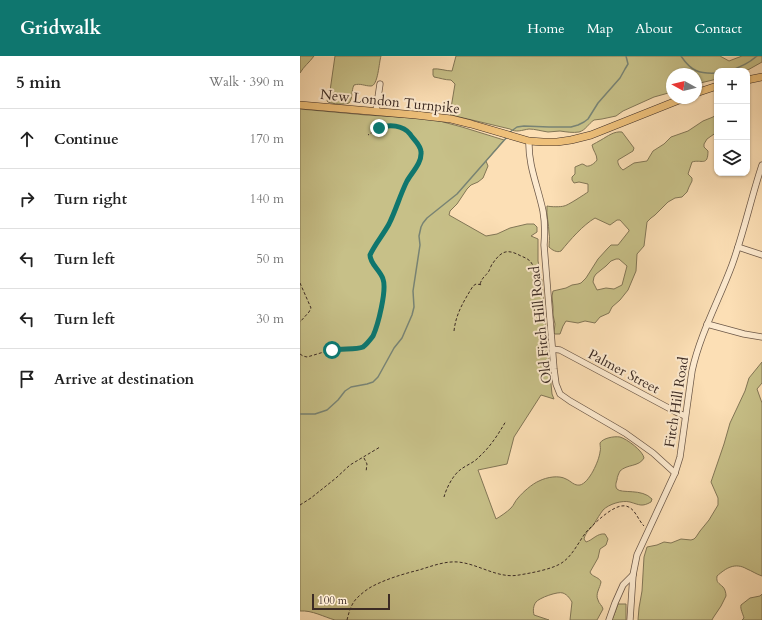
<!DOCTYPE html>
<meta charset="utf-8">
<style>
:root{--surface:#fff;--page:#f6f6f6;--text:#222;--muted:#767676;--line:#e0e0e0;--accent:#0f766e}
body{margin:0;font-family:Cardo,serif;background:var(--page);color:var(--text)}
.controls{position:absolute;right:12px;top:12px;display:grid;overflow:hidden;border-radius:8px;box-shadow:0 1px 3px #0004}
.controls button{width:36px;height:36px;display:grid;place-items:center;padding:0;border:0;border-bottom:1px solid var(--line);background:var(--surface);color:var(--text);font:20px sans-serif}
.compass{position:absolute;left:366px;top:12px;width:36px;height:36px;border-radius:50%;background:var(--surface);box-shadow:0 1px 3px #0004;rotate:278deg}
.scale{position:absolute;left:12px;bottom:10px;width:78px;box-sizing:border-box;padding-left:4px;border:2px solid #3c2b24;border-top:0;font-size:11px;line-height:14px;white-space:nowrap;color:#3c2b24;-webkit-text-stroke:3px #fdeacf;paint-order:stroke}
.stop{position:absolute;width:12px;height:12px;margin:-9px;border:3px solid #0f766e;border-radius:50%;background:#fff}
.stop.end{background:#0f766e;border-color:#fff;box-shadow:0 1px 4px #0008}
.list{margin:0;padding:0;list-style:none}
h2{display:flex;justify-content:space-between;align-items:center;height:52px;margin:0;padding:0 16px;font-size:17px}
h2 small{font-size:13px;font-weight:400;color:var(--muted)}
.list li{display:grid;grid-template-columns:26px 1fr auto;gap:12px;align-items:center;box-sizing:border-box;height:60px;padding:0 16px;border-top:1px solid var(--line)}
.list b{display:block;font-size:15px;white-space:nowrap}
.list em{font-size:13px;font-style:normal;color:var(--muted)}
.icon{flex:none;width:22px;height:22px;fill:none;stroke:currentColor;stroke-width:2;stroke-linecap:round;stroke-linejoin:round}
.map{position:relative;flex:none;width:462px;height:564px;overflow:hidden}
header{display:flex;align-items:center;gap:24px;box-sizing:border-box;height:56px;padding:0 20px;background:var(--accent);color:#fff}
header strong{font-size:19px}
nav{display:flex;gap:22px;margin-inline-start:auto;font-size:14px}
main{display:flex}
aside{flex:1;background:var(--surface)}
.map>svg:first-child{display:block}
.green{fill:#c7c088;stroke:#827656;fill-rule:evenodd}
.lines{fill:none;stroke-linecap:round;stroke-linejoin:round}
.stream{stroke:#788374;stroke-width:1.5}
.minor-casing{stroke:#6c5848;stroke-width:7}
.major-casing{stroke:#3c2b24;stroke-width:8}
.path{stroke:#3c2b24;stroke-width:1;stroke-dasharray:3 2;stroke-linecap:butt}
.minor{stroke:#fdeacf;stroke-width:5.5}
.major{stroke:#eec07a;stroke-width:7}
.route{stroke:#0f766e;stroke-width:5}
.labels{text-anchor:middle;stroke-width:4;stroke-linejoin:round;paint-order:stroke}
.street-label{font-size:14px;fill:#3c2b24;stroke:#fdeacf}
</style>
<header>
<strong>Gridwalk</strong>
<nav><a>Home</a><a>Map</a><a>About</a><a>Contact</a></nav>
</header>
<main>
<aside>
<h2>5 min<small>Walk · 390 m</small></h2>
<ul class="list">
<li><svg class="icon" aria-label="ahead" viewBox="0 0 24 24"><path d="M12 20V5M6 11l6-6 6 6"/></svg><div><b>Continue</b></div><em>170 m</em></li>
<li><svg class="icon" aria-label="right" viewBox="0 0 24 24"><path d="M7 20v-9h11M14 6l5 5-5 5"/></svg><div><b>Turn right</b></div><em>140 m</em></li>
<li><svg class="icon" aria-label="left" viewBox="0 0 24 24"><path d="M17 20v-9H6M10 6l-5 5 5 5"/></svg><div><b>Turn left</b></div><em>50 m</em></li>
<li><svg class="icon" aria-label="left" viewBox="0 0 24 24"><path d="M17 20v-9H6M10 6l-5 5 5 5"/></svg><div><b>Turn left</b></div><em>30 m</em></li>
<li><svg class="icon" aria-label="arrive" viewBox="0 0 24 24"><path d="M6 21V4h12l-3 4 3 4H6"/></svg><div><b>Arrive at destination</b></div></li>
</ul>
</aside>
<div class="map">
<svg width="462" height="564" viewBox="0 0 462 564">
<rect width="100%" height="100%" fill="#fcdfb5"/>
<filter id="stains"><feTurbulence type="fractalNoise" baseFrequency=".005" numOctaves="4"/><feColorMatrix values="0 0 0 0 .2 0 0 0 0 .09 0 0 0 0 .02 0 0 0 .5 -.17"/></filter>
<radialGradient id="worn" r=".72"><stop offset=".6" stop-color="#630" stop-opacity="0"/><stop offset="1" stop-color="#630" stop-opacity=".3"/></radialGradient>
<!-- green -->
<g class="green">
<path d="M 0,0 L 14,0 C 9,7 4,10 0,17 Z"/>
<path d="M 35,0 L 81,0 C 79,6 78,30 71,30 C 64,30 61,27 54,29 C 51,35 53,42 49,47 C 44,49 33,48 28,46 L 27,45 L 30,35 Z"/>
<path d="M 156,0 L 420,0 L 429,5 L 442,0 L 462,0 L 462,6 L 446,15 L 417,15 L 417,23 L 396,28 L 396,18 L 372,18 L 372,36 L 354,41 L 323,55 L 316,60 L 302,63 L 294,64 C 288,68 286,74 279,76 C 273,77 267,76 260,75 C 256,75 252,76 248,76 C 241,75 235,73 229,73 C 222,74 216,77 210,73 L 151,59 L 150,58 L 155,28 L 151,24 C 145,24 140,22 134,21 L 133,19 L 133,13 C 138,12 146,15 152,15 Z"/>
<path d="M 0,53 L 66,59 L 132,63 L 162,71 L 204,84 L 186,105 L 188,110 L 183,122 L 178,126 L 171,129 L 167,133 L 157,148 L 150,155 L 149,159 L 186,180 L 197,178 L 210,172 L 227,168 L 234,168 L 237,171 L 237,176 L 231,180 L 238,183 L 238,205 L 242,225 L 247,287 L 252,338 L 254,343 L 241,339 L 214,381 L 207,408 L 178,414 L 196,463 C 201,460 207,456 211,452 C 214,449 215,445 218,442 C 223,436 232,428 239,425 C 247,421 259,419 266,423 C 271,425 274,430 280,429 C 289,427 299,405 300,396 C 301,393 300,390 300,387 C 303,382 314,380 320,381 C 327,383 343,395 344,402 C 339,411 327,408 320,415 C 319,417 317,421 317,424 C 316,426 315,431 317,433 C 321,438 342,432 352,443 L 351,446 C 342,451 340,449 330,446 C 322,444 309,448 303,454 C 300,458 297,463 294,468 C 290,474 286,475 284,483 L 286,486 C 293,484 297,477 305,478 L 308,483 L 306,489 L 300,493 L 298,502 L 290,516 L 291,518 C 294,521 300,522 301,526 C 300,532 295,538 298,544 C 299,548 302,549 303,553 L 297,564 L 270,564 L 272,546 C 270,543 268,539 263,537 C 258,535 239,542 236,546 C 233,550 233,555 234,559 L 249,564 L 35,564 C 24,561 12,554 0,555 Z"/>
<path d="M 417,58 L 417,76 L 407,83 L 404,88 L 404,91 L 408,95 C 408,111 401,103 392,106 L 388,118 L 392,122 L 392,125 L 389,131 L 387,136 L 382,141 L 375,142 L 368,146 L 355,159 L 351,162 L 347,166 L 344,190 L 337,198 L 336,215 L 328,234 L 320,244 L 312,251 L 309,257 L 300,261 L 295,267 L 285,265 L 278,267 L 266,265 L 263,270 L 260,278 L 255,278 L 254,277 L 255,268 L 253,259 L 253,251 L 252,240 L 253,235 L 266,232 L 272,229 L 278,228 L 281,227 L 286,222 L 298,203 L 308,192 L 311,189 L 318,189 L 329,175 L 329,174 L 320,164 L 317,164 L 310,169 L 295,162 C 283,169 270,184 261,195 C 257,197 252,194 249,191 C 249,187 250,182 249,177 C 249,169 246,158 247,150 C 251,151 261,151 264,150 C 267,150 285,138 288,136 L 288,128 L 279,126 L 274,127 L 272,124 L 272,121 L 275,118 L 275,111 L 282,108 C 283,108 285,109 286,110 C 290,111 295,107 297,104 C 297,98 293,95 292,89 C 295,87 298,86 301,84 C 308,80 314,75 322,76 L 334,92 L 333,95 L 318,104 C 317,107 320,112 323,114 L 334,107 L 347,105 L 353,95 L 364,88 L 371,81 L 388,75 L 403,65 L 413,61 ZM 316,203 L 319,203 L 327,210 L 322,229 L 314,233 L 306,232 L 297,234 L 293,226 L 294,221 L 296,218 L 306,210 L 311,205 Z"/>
<path d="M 462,306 L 462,327 L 457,333 L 462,347 L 462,520 C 456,518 452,515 447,513 C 435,506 426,512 417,520 C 416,527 419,527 423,531 C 425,533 426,537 426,540 L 421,550 L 413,562 L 412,564 L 338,564 L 339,552 L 342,535 L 344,501 L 347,491 L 357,489 L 364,486 L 371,487 L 381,483 L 391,484 L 394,483 L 396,481 L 400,475 L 409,464 L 418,449 L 418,442 L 411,426 L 424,388 L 430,367 L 445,335 L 449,322 Z"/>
<path d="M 462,538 L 462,564 L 442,564 L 444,562 C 443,558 440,553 441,549 L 450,542 L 460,540 Z"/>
<polygon points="318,548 326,548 326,564 312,564 317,551"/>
</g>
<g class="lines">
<!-- stream -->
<g class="stream">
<path d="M 381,0 C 391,15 399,18 417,17"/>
<path d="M 428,15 C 439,12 448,8 457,0"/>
<polyline points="210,76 217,71 224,70 249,71 271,71 278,69 284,66 288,63 298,47 320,22 325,13 328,8 326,0"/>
<polyline points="0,358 15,358 27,354 38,344 45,335 51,331 67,328 73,326 78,321 94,292 102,282 112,259 114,251 113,235 120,189 119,180 121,171 123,167 127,162 157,138 207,81"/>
</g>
<!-- minor casing -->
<g class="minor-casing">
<g id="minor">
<polyline points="76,55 80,28"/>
<path d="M 229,85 C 228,109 238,131 243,155 C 245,166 245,177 244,189 L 254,313 L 256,328 L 260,338 L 270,345 L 325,377 L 353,397 L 375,417"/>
<polyline points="438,191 462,199"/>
<polyline points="407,268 444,278 462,281"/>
<polyline points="252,293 260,294 376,356 385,360"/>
<polyline points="309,564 315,547 323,529 333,519"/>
<path d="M 330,564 L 333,519 L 337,499 L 375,417 L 380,401 L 392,315 C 400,278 419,244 432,209 C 444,176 451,142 462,109"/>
</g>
</g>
<!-- major casing -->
<g class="major-casing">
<g id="major">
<polyline points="447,24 462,21"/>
<polyline points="396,37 417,30"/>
<polyline points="0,49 116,59 151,63 171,68 229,85 243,86 257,86 271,84 291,79 384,42"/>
</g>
</g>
<!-- path -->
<g class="path">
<polyline points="0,227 11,252 9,256 0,266"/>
<path d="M 180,228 C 183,220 185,221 189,215 C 190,213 191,209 193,207 C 202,194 208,193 221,200 C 226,202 231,204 233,210 C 236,217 235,227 236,235"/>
<path d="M 154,275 C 156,257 164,245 173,230 L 176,228 L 183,229"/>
<path d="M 0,298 L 3,300 L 7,301 C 18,298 29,294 40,292 C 46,292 53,293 59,292 C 74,289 77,269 79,257 C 82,247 86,236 84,226 C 82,215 70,210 70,199 L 90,166 L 107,125 L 119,107 L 121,97 L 120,91 L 107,75 L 103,71 L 91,70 L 83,70 L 77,73 L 68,79"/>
<polyline points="64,402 67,408 66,416"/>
<path d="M 144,441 C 146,433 153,419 160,414 C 166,409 174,407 180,400 C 191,390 199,377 206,365"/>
<polyline points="0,449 11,442 36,422 50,409 80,391"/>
<path d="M 47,564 C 49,556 51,548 57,542 C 61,538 66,534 71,531 C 86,523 103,518 119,514 C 132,510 145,505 158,506 C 179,508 198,523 219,519 C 231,517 254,513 263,506 C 273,499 279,485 287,475 C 294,468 301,461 310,455 C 315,452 320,449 326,450 C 335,452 338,464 344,470"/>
</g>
<!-- minor -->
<use href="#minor" class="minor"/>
<!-- major -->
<use href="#major" class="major"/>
</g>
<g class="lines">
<!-- route -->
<path class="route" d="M 32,294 C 42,292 56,294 63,291 C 67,288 70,284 73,280 C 78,269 87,234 83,223 C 80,214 70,208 70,199 C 75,188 83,179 89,168 C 96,154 100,139 107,125 C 112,116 122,107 121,96 C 121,89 113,83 110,78 C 103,69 89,68 79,72"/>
</g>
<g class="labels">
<!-- street labels -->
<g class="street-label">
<text transform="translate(90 45) rotate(6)" y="5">New London Turnpike</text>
<text transform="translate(240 269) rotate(-96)" y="5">Old Fitch Hill Road</text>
<text transform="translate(324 315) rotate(28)" y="5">Palmer Street</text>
<text transform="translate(376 346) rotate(-81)" y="5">Fitch Hill Road</text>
</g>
</g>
<rect width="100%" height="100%" filter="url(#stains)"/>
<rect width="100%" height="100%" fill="url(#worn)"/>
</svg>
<div class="controls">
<button>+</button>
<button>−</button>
<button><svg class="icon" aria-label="layers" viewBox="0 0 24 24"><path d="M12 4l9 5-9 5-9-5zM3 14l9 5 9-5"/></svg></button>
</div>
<svg class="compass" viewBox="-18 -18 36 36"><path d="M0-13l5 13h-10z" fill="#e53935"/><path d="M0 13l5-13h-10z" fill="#767676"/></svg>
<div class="scale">100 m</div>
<div class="stop" style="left:32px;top:294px"></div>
<div class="stop end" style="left:79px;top:72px"></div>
</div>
</main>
